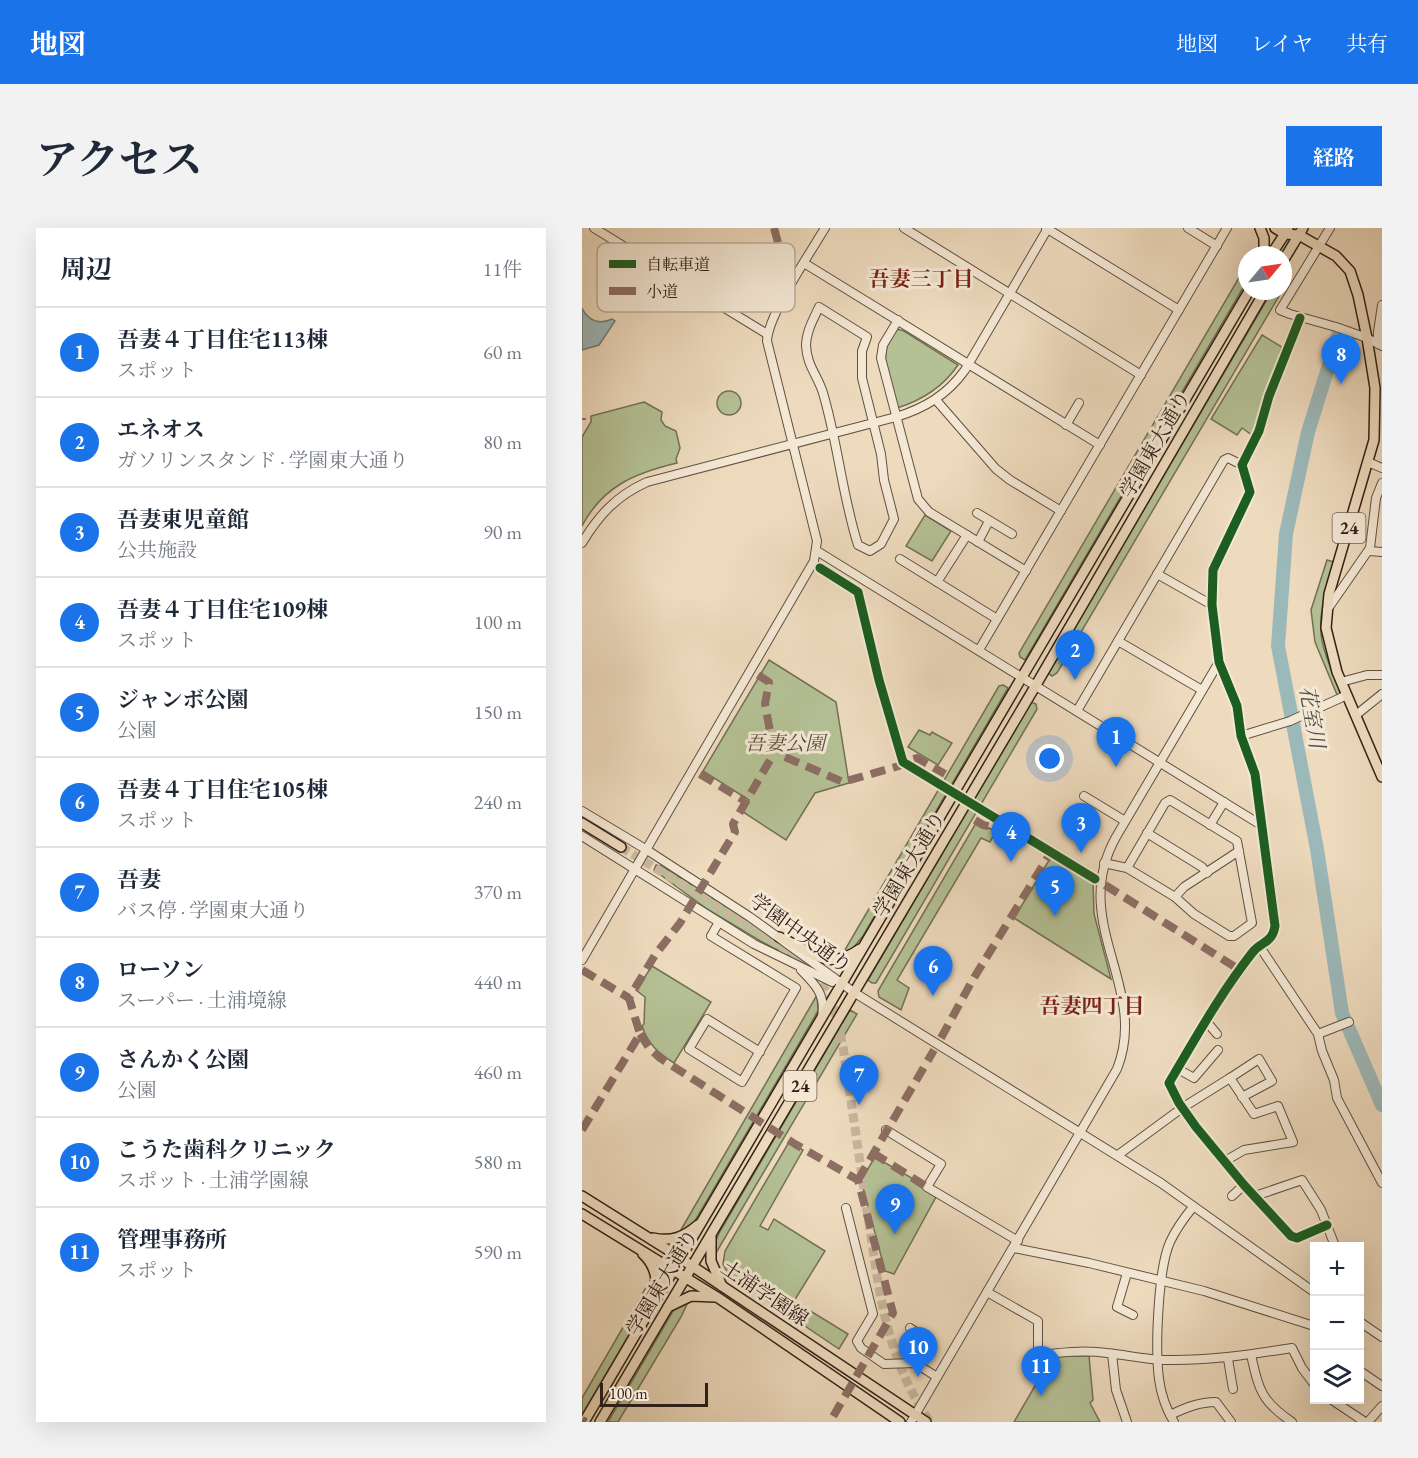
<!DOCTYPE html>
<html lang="ja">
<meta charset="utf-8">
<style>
:root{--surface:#fff;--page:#f2f2f3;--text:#1f2937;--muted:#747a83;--line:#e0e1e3;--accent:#1a73e8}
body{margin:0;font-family:"EB Garamond","Noto Serif JP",serif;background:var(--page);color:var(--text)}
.controls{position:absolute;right:18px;bottom:18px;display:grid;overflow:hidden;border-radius:0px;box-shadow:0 6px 24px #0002}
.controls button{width:54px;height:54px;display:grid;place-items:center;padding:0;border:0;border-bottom:2px solid var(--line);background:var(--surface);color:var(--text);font:30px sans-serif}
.compass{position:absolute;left:656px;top:18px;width:54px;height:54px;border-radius:50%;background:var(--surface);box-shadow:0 6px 24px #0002;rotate:61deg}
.scale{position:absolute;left:18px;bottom:15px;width:108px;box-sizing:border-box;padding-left:6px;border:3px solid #312117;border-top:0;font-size:16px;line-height:21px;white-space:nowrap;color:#312117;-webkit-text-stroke:4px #f4e8d5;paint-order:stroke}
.you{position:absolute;left:468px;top:531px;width:21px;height:21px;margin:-15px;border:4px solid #fff;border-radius:50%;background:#1a73e8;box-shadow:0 0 0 9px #1a73e833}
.badge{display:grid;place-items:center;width:39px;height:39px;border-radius:50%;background:var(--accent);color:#fff;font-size:20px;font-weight:700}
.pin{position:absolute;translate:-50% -50px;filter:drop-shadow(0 2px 3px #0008)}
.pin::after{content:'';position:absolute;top:32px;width:21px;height:18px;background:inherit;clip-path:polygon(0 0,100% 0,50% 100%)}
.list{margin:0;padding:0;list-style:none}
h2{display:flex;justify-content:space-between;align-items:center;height:78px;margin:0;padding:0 24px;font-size:26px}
h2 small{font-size:20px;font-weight:400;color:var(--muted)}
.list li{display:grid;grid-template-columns:39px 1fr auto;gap:18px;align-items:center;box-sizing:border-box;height:90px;padding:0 24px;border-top:2px solid var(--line)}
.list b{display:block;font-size:22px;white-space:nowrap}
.list p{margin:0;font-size:20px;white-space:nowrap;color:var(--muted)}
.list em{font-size:20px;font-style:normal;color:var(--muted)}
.icon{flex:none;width:33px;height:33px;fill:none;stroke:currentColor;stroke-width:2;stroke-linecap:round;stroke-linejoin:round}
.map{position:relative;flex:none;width:800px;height:1194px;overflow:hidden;border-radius:0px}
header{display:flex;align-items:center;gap:36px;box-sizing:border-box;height:84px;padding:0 30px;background:var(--accent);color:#fff}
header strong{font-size:28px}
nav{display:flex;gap:33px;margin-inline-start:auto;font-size:21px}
.intro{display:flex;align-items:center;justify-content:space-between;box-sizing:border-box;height:144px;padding:0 36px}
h1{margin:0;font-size:42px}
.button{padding:15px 27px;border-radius:0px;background:var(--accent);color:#fff;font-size:21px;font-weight:700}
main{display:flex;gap:36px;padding:0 36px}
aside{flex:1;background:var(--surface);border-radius:0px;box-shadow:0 6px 24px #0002}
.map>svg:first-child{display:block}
.green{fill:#b4c195;stroke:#727156;stroke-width:1.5}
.water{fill:#9cb9ba;stroke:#717c79;stroke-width:1.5}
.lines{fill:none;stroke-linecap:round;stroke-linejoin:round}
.river{stroke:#9cb9ba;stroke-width:14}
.major-tunnel{stroke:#c8b69d;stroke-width:9;stroke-dasharray:9 4.5;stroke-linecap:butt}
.minor-casing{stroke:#605041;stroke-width:10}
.major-casing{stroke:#312117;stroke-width:12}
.minor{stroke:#f4e8d5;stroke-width:8}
.major{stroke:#eedbbe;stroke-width:9}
.quiet{stroke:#8d6e63;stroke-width:8;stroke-dasharray:15 8;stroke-linecap:butt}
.cycleway-casing{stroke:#f4e8d5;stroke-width:13}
.cycleway{stroke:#1b5e20;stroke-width:9}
.labels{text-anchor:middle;stroke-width:6;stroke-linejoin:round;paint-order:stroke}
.shield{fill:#f4e8d5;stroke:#6c5d50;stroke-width:1.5}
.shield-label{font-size:18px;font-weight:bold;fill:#312117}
.street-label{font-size:20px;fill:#312117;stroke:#f4e8d5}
.park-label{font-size:20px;font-style:italic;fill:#58513d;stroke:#f4e8d5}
.neighbourhood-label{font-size:21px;font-weight:bold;fill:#7a1f14;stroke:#f4e8d5}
.water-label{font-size:21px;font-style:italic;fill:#514f48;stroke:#f4e8d5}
.key{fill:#f4e8d5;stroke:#baac9c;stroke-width:1.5}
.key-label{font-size:16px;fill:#312117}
</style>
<header>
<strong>地図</strong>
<nav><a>地図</a><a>レイヤ</a><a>共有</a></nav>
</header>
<div class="intro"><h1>アクセス</h1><a class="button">経路</a></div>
<main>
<aside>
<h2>周辺<small>11件</small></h2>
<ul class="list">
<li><span class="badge">1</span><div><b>吾妻４丁目住宅113棟</b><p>スポット</p></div><em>60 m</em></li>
<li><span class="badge">2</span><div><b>エネオス</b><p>ガソリンスタンド · 学園東大通り</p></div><em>80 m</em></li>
<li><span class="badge">3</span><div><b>吾妻東児童館</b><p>公共施設</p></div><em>90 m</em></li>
<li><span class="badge">4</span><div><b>吾妻４丁目住宅109棟</b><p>スポット</p></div><em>100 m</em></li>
<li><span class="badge">5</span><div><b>ジャンボ公園</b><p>公園</p></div><em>150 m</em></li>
<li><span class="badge">6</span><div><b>吾妻４丁目住宅105棟</b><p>スポット</p></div><em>240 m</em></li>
<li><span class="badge">7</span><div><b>吾妻</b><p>バス停 · 学園東大通り</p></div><em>370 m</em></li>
<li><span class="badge">8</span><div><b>ローソン</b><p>スーパー · 土浦境線</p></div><em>440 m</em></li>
<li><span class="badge">9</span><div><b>さんかく公園</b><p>公園</p></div><em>460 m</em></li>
<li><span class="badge">10</span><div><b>こうた歯科クリニック</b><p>スポット · 土浦学園線</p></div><em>580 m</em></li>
<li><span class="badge">11</span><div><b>管理事務所</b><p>スポット</p></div><em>590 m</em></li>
</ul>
</aside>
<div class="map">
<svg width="800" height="1194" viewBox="0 0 800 1194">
<rect width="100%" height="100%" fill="#eedbbe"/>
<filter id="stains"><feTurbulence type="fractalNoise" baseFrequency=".00333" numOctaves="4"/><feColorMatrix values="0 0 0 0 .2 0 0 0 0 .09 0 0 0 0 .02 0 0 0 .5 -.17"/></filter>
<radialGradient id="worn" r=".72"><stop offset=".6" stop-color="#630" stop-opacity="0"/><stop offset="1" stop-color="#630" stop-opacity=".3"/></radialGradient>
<!-- green -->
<g class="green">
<polygon points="665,36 665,53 443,432 438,429 437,425"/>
<polygon points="690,63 700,63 475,445 470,448 466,445"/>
<path d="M 315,101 L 322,103 L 376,137 C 361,159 341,172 315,180 L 303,133 L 305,116 Z"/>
<polygon points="680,107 700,119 670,207 660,200 655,207 629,191"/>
<circle cx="147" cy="175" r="12"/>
<path d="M 62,174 L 80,184 L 79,192 L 83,198 L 94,203 L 98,220 L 94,231 L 95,235 C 53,245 21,258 0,298 L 0,209 L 9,194 L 9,188 Z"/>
<polygon points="343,287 369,303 350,333 324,318"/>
<path d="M 745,332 L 752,334 C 745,360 735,386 740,413 C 744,432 753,449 759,467 L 756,469 L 733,414 L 729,382 Z"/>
<polygon points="187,432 254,474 267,555 233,565 204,612 161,584 167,572 121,543"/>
<polygon points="421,457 426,460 281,708 270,721 260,727 417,458"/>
<polygon points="449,474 454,476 455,481 294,755 290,755 286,752"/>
<polygon points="337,502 348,507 350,504 370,515 356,537 326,519"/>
<polygon points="394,595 414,603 408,614 399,610 315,752 327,760 319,782 297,769 296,763"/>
<polygon points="469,629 511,653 512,686 529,751 432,690"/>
<polygon points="74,637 80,638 169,694 228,737 226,738 182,715 125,681 72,642"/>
<path d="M 70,738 L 129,774 L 92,835 C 76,825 66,816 60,798 L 62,796 L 63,769 L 54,762 Z"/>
<polygon points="235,767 236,782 232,790 110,998 96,1007"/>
<polygon points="268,782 275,786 131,1030 131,1020 137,1005"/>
<polygon points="207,914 221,922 178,998 186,1002 192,991 243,1023 212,1073 266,1106 257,1121 147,1047 141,1036 143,1023"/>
<polygon points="293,929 335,953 334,956 354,969 312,1046 303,1043 279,952"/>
<polygon points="69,1051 71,1062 65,1076 0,1187 0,1170"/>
<polygon points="105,1072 106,1074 99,1089 36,1194 26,1194 91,1083"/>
<polygon points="471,1127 507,1128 511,1172 508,1175 518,1194 432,1194"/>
</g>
<!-- water -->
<path class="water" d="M 0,80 C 6,93 18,97 30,91 L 33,93 L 17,117 L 0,122 Z"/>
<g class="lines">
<!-- river -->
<polyline class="river" points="757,105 726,204 704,306 696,418 735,621 760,785 800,877"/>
<!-- major-tunnel -->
<path class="major-tunnel" d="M 39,619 L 180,705 C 205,723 233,741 247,769 C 255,785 257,802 261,819 C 269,873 277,927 285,982 C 297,1059 302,1127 348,1194"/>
<!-- minor casing -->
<g class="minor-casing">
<g id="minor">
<polyline points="12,0 185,106"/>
<polyline points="322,0 559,147"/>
<polyline points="464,0 597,82"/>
<polyline points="606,0 635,18"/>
<polyline points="748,0 698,82 708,86 754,99 785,110 800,118"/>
<polyline points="222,35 518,217"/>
<path d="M 237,79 L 285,109 L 280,123 L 280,150 L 299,226 L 302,252 L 312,291 L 299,316 L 288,323 L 276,317 C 260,267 256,215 241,165 C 236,148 225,138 224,118 C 224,104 231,92 237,79 Z"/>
<path d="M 718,90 L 687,168 L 677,203 L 660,237 L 668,264 L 631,342 L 630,377 L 637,434 L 655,478 L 659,508 L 673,546 L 693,698 C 690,716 679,713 670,725 C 638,766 613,811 587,855 L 597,875 L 614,899 L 662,957 L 709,1008 L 715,1010 L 745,997"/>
<polyline points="316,92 301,117 299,130 336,271 347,284 444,343"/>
<polyline points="796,116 796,104 800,77"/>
<polyline points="354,172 414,241 428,252 479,283"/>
<polyline points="484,197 497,175"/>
<polyline points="786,234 800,240"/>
<polyline points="395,285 430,306"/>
<polyline points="396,314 407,293"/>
<path d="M 0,315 C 17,287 34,268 65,254 L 314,189 C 343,180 365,167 383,142 L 466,0"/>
<polyline points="235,323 679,597"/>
<polyline points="787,323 800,324"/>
<polyline points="318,331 415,391"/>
<polyline points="575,346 630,377"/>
<polyline points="355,354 385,307"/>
<polyline points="745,382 788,320 794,270 800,255"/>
<polyline points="536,413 620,462"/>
<polyline points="397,422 645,0"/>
<polyline points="759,454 785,447 800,447"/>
<polyline points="495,483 642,232 646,230 660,237"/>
<polyline points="774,487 800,466"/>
<polyline points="659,508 708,493 765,467"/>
<polyline points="502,568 543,593"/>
<polyline points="0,583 65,622 168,689 273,765 579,955 732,1064"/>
<polyline points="628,597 642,574"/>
<polyline points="565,605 620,639 625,645"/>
<polyline points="0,608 172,716 250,754"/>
<polyline points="522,635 545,640 593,669 612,686 647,708 652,708 670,695 655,613 588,572 583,575 545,640"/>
<polyline points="593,669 602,659 657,623"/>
<polyline points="137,694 129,708 214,760 160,854 107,821 125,791 178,824"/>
<polyline points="678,719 736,806 740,823 752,852 755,870 800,955"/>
<path d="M 0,732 L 232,333 L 235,313 L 185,113 C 186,87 228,25 243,0"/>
<path d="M 219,742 C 233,756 244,767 240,788"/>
<polyline points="624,793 635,806"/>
<polyline points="736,806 767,794"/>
<polyline points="596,841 612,850 636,822"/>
<polyline points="648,850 677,831 690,853 660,869"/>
<polyline points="304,902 359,936 345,959 436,1013"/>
<polyline points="536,927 600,880 648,850 672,886 696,878 711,914 662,922 643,933"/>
<polyline points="650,968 662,957"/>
<polyline points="673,968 720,952 739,982 753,1018"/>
<polyline points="264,980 291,1086 275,1113 279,1120 302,1136 333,1135 355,1149"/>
<polyline points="432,1020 507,1035 622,1063 732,1098"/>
<polyline points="545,1045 535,1079 551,1087"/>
<path d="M 405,1064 L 456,1093 L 456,1128 C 476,1124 505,1122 525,1125 C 544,1127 562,1131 581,1132 C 627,1133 665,1127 710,1120 L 720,1140 L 732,1156"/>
<polyline points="778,1094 800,1109"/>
<polyline points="328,1100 346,1112 333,1135"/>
<polyline points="530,1126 534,1162 545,1194"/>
<path d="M 669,1127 C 677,1162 679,1173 710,1194"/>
<polyline points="646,1131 651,1161"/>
<polyline points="778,1143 800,1158"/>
<polyline points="750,1172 783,1194"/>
<path d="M 588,1187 C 603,1180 617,1174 634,1174 L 649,1194"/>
<path d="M 329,1194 L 535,841 C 568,759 486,695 534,609 L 637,434"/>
<path d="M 592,1194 C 584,1181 579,1166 577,1151 C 573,1120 576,1041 588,1014 C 594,1001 602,990 611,979"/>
<polyline points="786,1194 800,1178"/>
</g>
</g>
<!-- major casing -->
<g class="major-casing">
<g id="major">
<polyline points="678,0 682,10 682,27"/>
<polyline points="693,0 703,6 717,7 731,15 754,28 768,43 776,67 785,110 793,160 792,212 747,366 744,400 755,444 800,549"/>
<polyline points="689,27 706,1"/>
<polyline points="701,33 721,0"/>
<polyline points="0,595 39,619"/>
<path d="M 197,709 C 228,722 245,745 278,721"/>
<polyline points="0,968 86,1022 344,1194"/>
<polyline points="0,986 135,1069 318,1194"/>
<polyline points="129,1009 129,1033 140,1058"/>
<path d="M 71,1010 C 90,1014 102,1009 116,997"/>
<path d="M 61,1026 C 75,1039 75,1053 74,1071"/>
<polyline points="86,1079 109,1068 133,1069"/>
<polyline points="2,1194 667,63"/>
<polyline points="18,1194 454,457 683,63"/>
</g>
</g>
<!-- minor -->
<use href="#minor" class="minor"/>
<!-- major -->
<use href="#major" class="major"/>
<!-- quiet -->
<g class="quiet">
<polyline points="192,0 200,29 213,37"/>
<polyline points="0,190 0,192"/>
<polyline points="176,447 187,454 183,476 190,514"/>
<polyline points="203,529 261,554 317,538 321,534 335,530 363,546"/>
<polyline points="118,546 163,573"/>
<polyline points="393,592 401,597 424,602"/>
<polyline points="523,657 658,742"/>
<polyline points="0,742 47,770"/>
<polyline points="58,806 68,821 78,830 213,916 276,952 311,1085 248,1194"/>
<polyline points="359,810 390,753 469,624"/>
<polyline points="0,902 58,806 47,770 73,727 98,695 153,604 151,596 188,532"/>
<polyline points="291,925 345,959"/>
<polyline points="276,952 352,822"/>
<polyline points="0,1192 4,1194"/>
</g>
<!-- cycleway casing -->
<g class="cycleway-casing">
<g id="cycleway">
<path d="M 718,90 L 687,168 L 677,203 L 660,237 L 668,264 L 631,342 L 630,377 L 637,434 L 655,478 L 659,508 L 673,546 L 693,698 C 690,716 679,713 670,725 C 638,766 613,811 587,855 L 597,875 L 614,899 L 662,957 L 709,1008 L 715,1010 L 745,997"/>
<polyline points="238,340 276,364 297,452 321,534 513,651"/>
</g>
</g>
<!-- cycleway -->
<use href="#cycleway" class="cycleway"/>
</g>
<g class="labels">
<!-- shield labels -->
<g class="shield">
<rect x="750.5" y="285" width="33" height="30" rx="4.5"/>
<rect x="201.5" y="843" width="33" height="30" rx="4.5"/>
</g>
<g class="shield-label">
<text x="767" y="306">24</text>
<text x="218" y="864">24</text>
</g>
<!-- street labels -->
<g class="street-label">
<text transform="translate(573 216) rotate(-60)" y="7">学園東大通り</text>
<text transform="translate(327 636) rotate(-59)" y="7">学園東大通り</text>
<text transform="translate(219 705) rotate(36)" y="7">学園中央通り</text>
<text transform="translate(80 1054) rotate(-59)" y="7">学園東大通り</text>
<text transform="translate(183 1065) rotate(34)" y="7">土浦学園線</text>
</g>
<!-- park labels -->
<g class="park-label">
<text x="203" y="522">吾妻公園</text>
</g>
<!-- neighbourhood labels -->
<g class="neighbourhood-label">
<text x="339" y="58">吾妻三丁目</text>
<text x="510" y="785">吾妻四丁目</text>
</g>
<!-- water labels -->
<g class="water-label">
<text transform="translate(730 489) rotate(80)" y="7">花室川</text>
</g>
</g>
<!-- legend -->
<rect x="15" y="15" width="198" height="69" rx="9" class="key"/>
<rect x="27" y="32" width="27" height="8" fill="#1b5e20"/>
<rect x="27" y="59" width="27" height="8" fill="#8d6e63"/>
<g class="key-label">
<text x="64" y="42">自転車道</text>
<text x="64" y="69">小道</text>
</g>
<rect width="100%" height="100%" filter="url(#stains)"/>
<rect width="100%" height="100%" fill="url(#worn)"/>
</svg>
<div class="controls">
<button>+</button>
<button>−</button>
<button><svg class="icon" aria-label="layers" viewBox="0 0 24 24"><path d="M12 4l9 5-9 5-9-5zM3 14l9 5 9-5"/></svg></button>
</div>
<svg class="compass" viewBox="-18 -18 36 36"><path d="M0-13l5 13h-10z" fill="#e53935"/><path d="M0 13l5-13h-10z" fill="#747a83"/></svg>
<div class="scale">100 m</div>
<div class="you"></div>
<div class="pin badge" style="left:534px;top:539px">1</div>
<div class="pin badge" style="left:493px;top:452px">2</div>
<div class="pin badge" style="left:499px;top:625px">3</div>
<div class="pin badge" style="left:429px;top:634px">4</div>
<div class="pin badge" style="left:473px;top:688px">5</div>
<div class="pin badge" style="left:351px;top:768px">6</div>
<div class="pin badge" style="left:277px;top:877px">7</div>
<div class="pin badge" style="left:759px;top:156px">8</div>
<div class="pin badge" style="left:313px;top:1006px">9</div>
<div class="pin badge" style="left:336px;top:1149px">10</div>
<div class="pin badge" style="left:459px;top:1168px">11</div>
</div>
</main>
